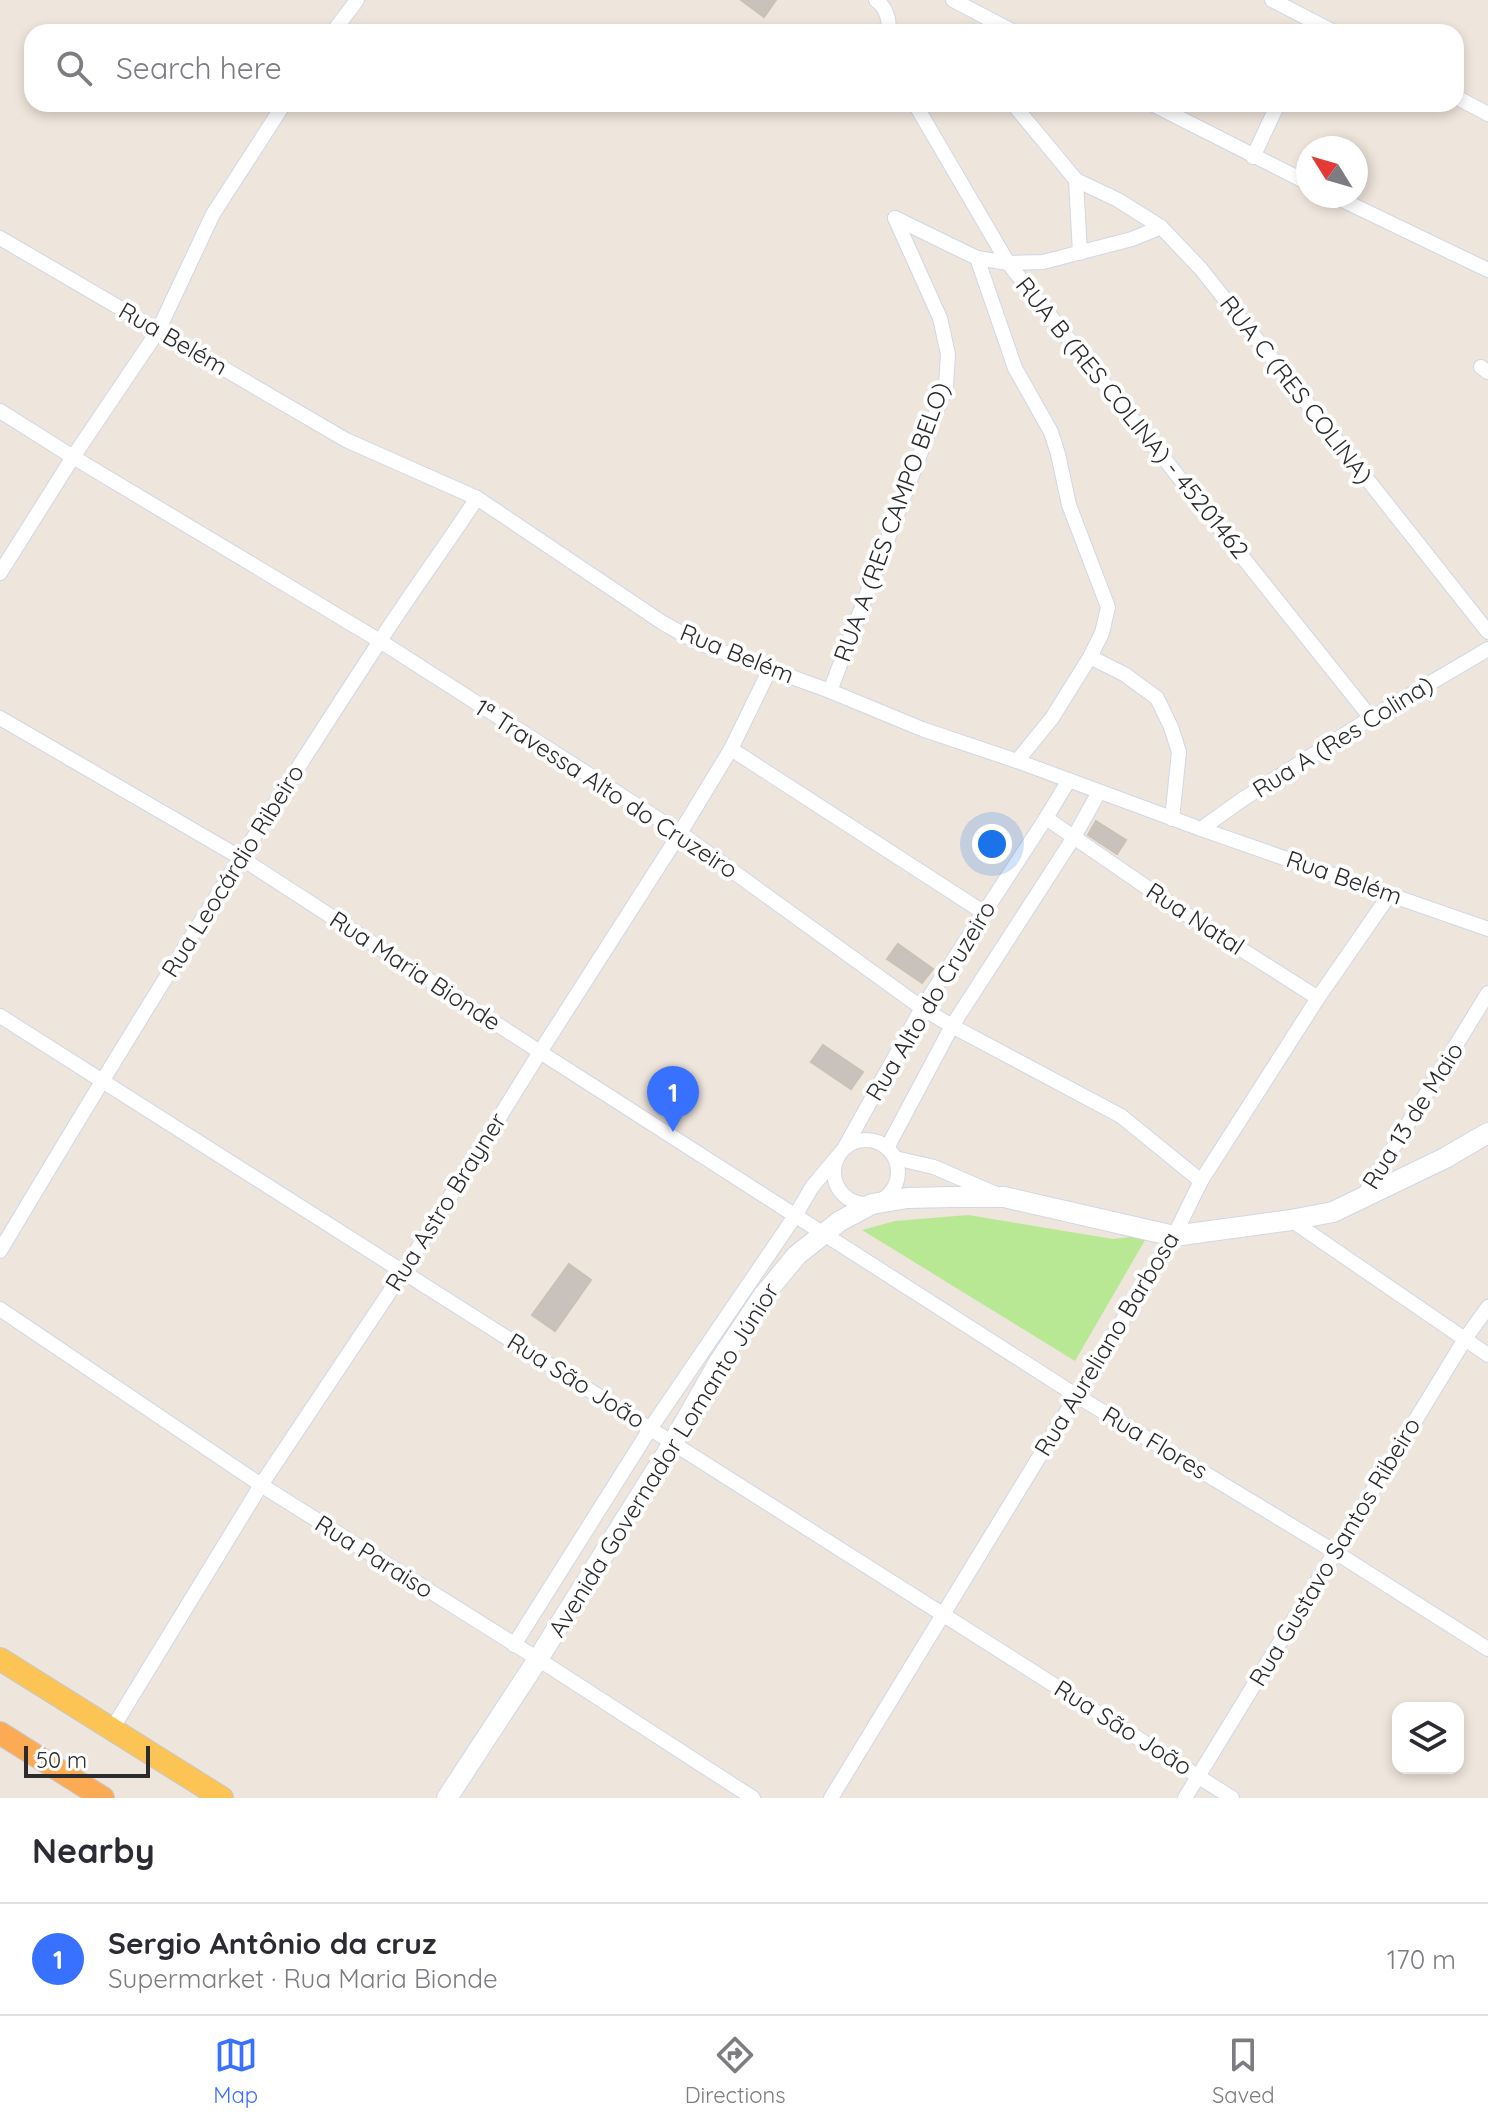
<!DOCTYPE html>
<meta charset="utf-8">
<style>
:root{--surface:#fff;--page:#f7f7f7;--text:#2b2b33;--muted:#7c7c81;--line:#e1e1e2;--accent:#3870ff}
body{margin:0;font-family:Quicksand,sans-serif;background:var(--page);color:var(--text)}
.controls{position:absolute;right:24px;bottom:24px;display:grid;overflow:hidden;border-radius:16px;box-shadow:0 4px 12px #0003}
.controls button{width:72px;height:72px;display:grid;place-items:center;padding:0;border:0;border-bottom:2px solid var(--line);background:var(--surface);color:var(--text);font:40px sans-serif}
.compass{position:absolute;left:1296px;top:136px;width:72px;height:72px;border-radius:50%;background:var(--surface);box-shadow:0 4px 12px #0003;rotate:307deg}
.scale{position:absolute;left:24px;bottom:20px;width:126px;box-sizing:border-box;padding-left:8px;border:4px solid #2b2b2b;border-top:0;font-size:22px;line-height:28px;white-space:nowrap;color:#2b2b2b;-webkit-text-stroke:6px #fff;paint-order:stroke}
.you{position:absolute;left:992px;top:844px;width:28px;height:28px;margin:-20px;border:6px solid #fff;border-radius:50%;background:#1a73e8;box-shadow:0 0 0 12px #1a73e833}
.badge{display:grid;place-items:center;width:52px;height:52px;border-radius:50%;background:var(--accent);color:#fff;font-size:26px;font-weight:700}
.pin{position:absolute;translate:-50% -66px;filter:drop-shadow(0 2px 4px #0008)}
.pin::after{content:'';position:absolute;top:42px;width:28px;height:24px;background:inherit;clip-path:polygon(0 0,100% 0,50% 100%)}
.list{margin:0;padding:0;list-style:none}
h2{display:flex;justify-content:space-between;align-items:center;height:104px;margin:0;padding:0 32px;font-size:34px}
h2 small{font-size:26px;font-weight:400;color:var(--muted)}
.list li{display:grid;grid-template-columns:52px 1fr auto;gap:24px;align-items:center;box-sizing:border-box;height:112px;padding:0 32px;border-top:2px solid var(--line)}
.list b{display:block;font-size:30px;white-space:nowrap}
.list p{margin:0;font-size:26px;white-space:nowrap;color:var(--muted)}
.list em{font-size:26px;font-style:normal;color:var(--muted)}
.icon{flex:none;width:44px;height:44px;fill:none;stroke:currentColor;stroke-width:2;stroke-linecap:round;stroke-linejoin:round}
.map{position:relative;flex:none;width:1488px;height:1798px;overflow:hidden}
.search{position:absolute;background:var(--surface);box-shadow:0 4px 12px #0003;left:24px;right:24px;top:24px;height:88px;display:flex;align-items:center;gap:20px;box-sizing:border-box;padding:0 28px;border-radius:24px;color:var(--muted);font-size:30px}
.sheet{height:216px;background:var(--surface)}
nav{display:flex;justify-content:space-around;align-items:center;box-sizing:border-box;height:112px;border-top:2px solid var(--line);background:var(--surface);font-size:22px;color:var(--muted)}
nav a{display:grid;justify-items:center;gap:4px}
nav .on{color:var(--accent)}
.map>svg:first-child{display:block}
.green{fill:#b9e895}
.building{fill:#c9c2bc;stroke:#cac1b6;stroke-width:2}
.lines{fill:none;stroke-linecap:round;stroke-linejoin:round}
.minor-casing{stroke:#d1d7e5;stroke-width:16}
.secondary-casing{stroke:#d1d7e5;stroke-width:22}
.primary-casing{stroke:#c8c8c8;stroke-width:24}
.trunk-casing{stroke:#c8c8c8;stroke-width:24}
.minor{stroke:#fff;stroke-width:14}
.secondary{stroke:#fff;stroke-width:20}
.primary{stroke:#fbc454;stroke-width:22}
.trunk{stroke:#fdaa55;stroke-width:22}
.labels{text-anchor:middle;stroke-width:8;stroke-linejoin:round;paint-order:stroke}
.street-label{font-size:24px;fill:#2b2b2b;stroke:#fff}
</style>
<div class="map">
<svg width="1488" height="1798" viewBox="0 0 1488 1798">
<rect width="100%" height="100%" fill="#eee5dc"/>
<!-- green -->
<polygon class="green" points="968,1215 1113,1239 1148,1235 1075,1361 862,1230 895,1221"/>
<!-- building -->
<g class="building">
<polygon points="741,0 776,0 764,17"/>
<polygon points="1096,821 1126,840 1117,854 1088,835"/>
<polygon points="898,944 933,969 922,983 887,959"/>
<polygon points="823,1045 863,1072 851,1089 811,1062"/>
<polygon points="569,1264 591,1280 555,1331 532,1315"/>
</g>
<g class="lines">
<!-- minor casing -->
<g class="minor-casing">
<g id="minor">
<path d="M 876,0 C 887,8 889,19 889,32"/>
<polyline points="953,0 1014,32"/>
<polyline points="1272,0 1334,32"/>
<polyline points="333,32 357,0"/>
<polyline points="1456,97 1488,114"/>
<polyline points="915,104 1008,263 1371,718"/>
<polyline points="1013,104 1076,180 1080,253"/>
<polyline points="1152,104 1308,183"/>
<polyline points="1253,157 1278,104"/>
<polyline points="1076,180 1118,200 1161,227 1201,269 1488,632"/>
<polyline points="1334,196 1488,270"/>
<polyline points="895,218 977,258 1008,263 1043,262 1132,239 1161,227"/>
<polyline points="0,238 346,440 477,498 663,623 701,644 830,691 922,729 1017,761 1201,829 1488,929"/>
<polyline points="977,258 1015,368 1051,432 1058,454 1069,505 1108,607 1102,633 1090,657 1052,718 1017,761"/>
<polyline points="1481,367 1488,372"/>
<polyline points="0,411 73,457 380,641 680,833 922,1008 952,1026 1121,1116 1201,1181"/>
<polyline points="0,573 73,457 158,331 213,214 284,104"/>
<polyline points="1090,657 1124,674 1157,698 1171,727 1179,752 1172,819"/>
<polyline points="830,691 946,386 948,354 940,318 895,218"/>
<polyline points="0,718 241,858 540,1052 1077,1396 1335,1552 1488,1649"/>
<polyline points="731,749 983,912"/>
<polyline points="1046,818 1184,913 1318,998"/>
<polyline points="1201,829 1243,799 1371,718 1488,649"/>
<polyline points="0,1016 1232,1798"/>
<circle cx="866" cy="1172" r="32"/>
<polyline points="845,1147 922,1008 1046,818 1069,780"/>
<polyline points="887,1148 952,1026 1074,837 1099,792"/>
<polyline points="895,1158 934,1167 996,1194"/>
<polyline points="1363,1197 1488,993"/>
<polyline points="1291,1220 1488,1355"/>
<path d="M 0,1251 C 122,1046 248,843 378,644 C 410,594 445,547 477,498"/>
<polyline points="0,1309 261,1485 538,1659 753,1798"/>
<polyline points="514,1645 650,1429 795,1216 812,1187 837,1157"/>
<polyline points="112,1729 261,1485 407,1266 540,1052 680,833 731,749 770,669"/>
<polyline points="831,1798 1174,1236 1201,1181 1318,998 1390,894"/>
<polyline points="1185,1798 1465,1339 1488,1307"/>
</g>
</g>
<!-- secondary casing -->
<g class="secondary-casing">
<polyline id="secondary" points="447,1798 538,1659 673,1443 719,1362 763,1296 797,1255 840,1221 872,1204 907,1198 952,1197 1004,1197 1174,1236 1291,1220 1333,1212 1445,1158 1488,1133"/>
</g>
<!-- primary casing -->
<g class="primary-casing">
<polyline id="primary" points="0,1659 222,1798"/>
</g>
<!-- trunk casing -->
<g class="trunk-casing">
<polyline id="trunk" points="0,1733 103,1798"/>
</g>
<!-- minor -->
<use href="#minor" class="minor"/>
<!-- secondary -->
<use href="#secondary" class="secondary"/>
<!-- primary -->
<use href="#primary" class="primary"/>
<!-- trunk -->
<use href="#trunk" class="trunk"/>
</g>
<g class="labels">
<!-- street labels -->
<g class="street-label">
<text transform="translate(173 339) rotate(30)" y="8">Rua Belém</text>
<text transform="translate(1296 390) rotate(52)" y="8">RUA C (RES COLINA)</text>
<text transform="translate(1132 418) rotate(51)" y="8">RUA B (RES COLINA) - 45201462</text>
<text transform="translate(892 522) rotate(-70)" y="8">RUA A (RES CAMPO BELO)</text>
<text transform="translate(737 654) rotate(22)" y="8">Rua Belém</text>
<text transform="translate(1343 737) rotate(-32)" y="8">Rua A (Res Colina)</text>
<text transform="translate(606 789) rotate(33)" y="8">1ª Travessa Alto do Cruzeiro</text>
<text transform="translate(233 871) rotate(-58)" y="8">Rua Leocárdio Ribeiro</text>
<text transform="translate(1344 878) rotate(19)" y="8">Rua Belém</text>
<text transform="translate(1195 919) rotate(33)" y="8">Rua Natal</text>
<text transform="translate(415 971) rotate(33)" y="8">Rua Maria Bionde</text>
<text transform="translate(931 1001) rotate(-59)" y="8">Rua Alto do Cruzeiro</text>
<text transform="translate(1413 1116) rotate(-58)" y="8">Rua 13 de Maio</text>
<text transform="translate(446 1202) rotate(-58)" y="8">Rua Astro Brayner</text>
<text transform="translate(1107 1344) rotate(-59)" y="8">Rua Aureliano Barbosa</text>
<text transform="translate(576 1381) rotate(32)" y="8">Rua São João</text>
<text transform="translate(1155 1443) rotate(31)" y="8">Rua Flores</text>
<text transform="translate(664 1460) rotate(-58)" y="8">Avenida Governador Lomanto Júnior</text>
<text transform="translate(1335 1552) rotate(-59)" y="8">Rua Gustavo Santos Ribeiro</text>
<text transform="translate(374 1557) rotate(32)" y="8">Rua Paraiso</text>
<text transform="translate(1123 1728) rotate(32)" y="8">Rua São João</text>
</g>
</g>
</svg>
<div class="controls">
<button><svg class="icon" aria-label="layers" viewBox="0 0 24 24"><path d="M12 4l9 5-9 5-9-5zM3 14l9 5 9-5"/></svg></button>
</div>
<svg class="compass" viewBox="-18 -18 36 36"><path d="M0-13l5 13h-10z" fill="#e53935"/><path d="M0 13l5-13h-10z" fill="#7c7c81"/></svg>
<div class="scale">50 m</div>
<div class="you"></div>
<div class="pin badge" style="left:673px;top:1132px">1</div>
<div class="search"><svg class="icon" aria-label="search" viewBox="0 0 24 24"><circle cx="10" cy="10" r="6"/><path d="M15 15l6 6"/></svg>Search here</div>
</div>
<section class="sheet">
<h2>Nearby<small></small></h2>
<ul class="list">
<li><span class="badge">1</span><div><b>Sergio Antônio da cruz</b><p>Supermarket · Rua Maria Bionde</p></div><em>170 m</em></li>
</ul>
</section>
<nav>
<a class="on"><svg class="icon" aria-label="map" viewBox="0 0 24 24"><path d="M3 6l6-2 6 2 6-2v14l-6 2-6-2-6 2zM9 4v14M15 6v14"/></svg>Map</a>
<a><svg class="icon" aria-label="directions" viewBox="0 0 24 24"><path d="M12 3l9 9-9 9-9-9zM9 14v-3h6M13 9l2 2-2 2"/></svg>Directions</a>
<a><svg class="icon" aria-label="saved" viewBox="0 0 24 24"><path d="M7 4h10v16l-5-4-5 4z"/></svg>Saved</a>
</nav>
